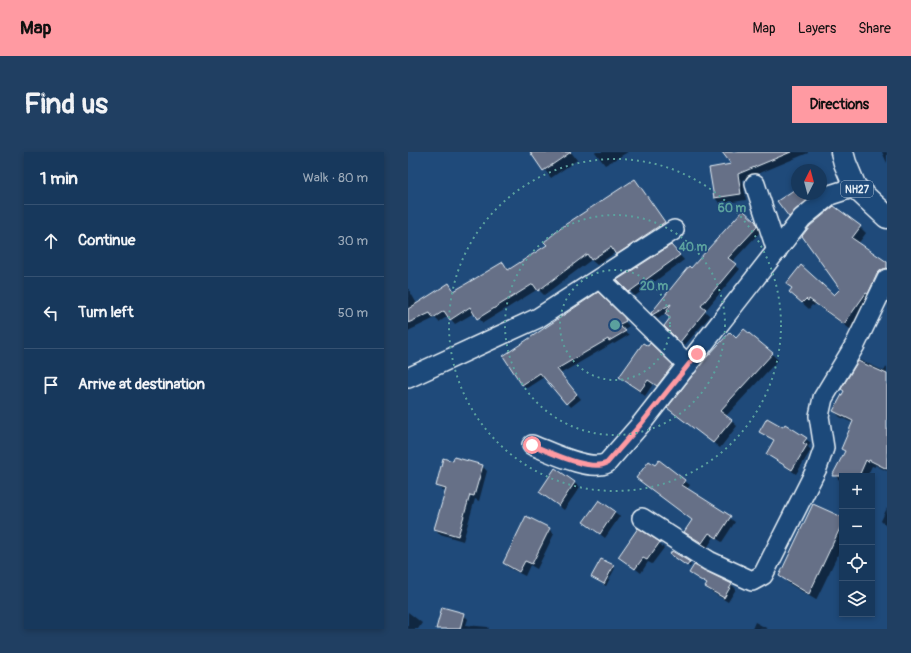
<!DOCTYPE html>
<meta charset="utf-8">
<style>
:root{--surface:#17385c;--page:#203f62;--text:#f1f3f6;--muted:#9eacbb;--line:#365272;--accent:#ff9aa2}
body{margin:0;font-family:Pangolin,sans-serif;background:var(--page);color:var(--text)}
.controls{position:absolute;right:12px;bottom:12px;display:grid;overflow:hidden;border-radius:0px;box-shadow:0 2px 6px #0003}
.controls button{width:36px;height:36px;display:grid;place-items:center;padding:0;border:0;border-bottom:1px solid var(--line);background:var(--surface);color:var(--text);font:20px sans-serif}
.compass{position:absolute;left:383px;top:12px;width:36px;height:36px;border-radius:50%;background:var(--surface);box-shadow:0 2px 6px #0003;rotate:6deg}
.stop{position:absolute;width:12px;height:12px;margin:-9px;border:3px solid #ff9aa2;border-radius:50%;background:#fff}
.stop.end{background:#ff9aa2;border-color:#fff;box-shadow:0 1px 4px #0008}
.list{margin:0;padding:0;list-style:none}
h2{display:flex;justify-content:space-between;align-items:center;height:52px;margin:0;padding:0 16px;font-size:17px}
h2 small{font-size:13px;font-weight:400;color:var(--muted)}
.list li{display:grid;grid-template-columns:26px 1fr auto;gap:12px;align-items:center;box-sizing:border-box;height:72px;padding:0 16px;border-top:1px solid var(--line)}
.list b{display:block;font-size:15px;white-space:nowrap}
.list em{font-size:13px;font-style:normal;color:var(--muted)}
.icon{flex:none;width:22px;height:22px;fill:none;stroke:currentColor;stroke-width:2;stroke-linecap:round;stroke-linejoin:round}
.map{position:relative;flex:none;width:479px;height:477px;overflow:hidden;border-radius:0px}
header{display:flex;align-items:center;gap:24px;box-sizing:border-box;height:56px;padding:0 20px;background:var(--accent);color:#111}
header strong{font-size:19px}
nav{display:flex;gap:22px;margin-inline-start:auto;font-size:14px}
.intro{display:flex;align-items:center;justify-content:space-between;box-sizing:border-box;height:96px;padding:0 24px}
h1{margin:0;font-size:28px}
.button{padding:10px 18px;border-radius:0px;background:var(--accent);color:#111;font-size:14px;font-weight:700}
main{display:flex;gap:24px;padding:0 24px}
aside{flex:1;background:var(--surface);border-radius:0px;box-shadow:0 2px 6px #0003}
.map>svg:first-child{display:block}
.shadow{fill:#0007}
.building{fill:#667087;stroke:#e8f1f8}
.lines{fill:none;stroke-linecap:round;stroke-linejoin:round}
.minor-casing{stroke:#e8f1f8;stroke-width:22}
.highway-casing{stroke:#e8f1f8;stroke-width:25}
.minor{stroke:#1f4a7a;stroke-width:19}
.highway{stroke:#1f4a7a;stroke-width:22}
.route{stroke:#ff9aa2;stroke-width:5}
.ring{fill:none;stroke:#5ba19e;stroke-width:2;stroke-dasharray:2 4}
.labels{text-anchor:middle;stroke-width:3;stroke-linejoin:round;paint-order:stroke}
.shield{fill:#1f4a7a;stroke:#acbfd2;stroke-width:1}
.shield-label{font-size:10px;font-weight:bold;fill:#e8f1f8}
.centre{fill:#5ba19e;stroke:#1f4a7a;stroke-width:2}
.ring-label{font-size:12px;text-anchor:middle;font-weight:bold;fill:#5ba19e;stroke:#1f4a7a;stroke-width:3;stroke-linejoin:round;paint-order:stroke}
</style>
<header>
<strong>Map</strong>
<nav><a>Map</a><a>Layers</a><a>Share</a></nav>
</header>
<div class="intro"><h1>Find us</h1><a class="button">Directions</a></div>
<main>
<aside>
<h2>1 min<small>Walk · 80 m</small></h2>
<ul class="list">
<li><svg class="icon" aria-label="ahead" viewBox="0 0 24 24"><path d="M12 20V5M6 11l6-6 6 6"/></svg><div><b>Continue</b></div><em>30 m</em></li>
<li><svg class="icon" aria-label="left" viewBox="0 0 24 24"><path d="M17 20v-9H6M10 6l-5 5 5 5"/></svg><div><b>Turn left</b></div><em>50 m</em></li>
<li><svg class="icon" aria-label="arrive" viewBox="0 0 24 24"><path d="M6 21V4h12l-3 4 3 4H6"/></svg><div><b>Arrive at destination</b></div></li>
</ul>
</aside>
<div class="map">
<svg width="479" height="477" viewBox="0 0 479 477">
<rect width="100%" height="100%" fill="#1f4a7a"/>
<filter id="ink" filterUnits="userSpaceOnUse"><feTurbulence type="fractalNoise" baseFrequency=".025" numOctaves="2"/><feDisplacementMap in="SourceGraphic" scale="8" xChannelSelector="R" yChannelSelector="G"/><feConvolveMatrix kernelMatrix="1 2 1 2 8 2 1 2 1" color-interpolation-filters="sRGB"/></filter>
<g filter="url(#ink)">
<!-- shadow -->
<g class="shadow">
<polygon points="123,0 163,0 169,8 143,26"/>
<polygon points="187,0 220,0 197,13"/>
<polygon points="315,0 400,0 400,1 335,28 338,48 312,52 307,46 302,17 325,13"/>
<polygon points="474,0 479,0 479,11"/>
<polygon points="226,28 261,76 214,107 208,100 189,113 183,108 136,143 130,137 75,171 66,161 47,172 40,164 31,170 27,166 0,179 0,136 9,152 41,133 47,139 95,111 102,118 140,93"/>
<polygon points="413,29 420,39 386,69 381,65 389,37 389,42 413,42"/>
<polygon points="335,59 352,76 353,79 324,110 332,117 297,159 302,164 277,193 257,174 263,166 258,161 250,167 244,161"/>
<polygon points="452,75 458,81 450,92 479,112 479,124 442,177 407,152 406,154 404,153 401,157 382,140 384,137 380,132 426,144 433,138 395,84"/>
<polygon points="268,99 276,108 227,144 210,128"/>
<polygon points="190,142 221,174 215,178 221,183 206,192 205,191 152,222 173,247 163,255 136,225 119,236 114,232"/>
<polygon points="328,187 364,202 370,208 318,264 329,274 312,296 261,256"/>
<polygon points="242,193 269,219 254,238 245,232 237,244 212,225"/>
<polygon points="452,208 476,219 479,214 479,319 467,313 467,315 464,314 459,324 434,324 434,330 426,323 437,300 434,297 445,271 432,265 426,259 437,240 434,237"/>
<polygon points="352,279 398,287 403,291 400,295 403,298 388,322 359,301 367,290"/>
<polygon points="45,310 74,314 79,319 71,349 67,347 55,389 32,382 27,377 38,340 29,334"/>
<polygon points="251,310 282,333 279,337 327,370 314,390 306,385 299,396 282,385 278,380 285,368 230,326 248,315"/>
<polygon points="147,318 172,335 156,358 132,340"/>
<polygon points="191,349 212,364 197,386 177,370"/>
<polygon points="479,356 479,375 473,369"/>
<polygon points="434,367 434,394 408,448 380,431 373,423"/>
<polygon points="141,377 146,382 129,417 122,413 117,424 101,416 96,411"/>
<polygon points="251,391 256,396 244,412 240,410 233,421 211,404"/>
<polygon points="265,404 281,411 283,413 282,415"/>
<polygon points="205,414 207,416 198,434 184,425"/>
<polygon points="287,414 324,433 328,437 320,450 302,439 298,435 300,433 282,421"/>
<polygon points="0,460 14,471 10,477 0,477"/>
<polygon points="55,462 60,467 58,473 80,475 81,477 29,477"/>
<polygon points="347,470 360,477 344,477"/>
</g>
<!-- building -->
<g class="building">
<polygon points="122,0 163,0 135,19"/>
<polygon points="314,0 383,0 330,22 333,42 306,46 301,16 323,12"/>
<polygon points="227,27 257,70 208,103 203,95 183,108 179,102 130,139 125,132 69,167 62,155 42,168 36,159 25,166 22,161 0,171 0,157 41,131 46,139 95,110 100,118 139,93 136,90 158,72"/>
<polygon points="389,36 389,42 406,42 381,65 369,49"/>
<polygon points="426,54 453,74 444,86 479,110 479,116 473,118 469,122 460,142 458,141 436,172 401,147 400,149 398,147 394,151 381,140 384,136 378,132 393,113 426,143 432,137 394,84 402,74"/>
<polygon points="335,58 348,70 349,75 320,106 328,112 293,154 298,158 272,190 256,174 262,166 257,162 263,152 244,163 243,161 281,114 283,116"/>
<polygon points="263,93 272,103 221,140 209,128"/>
<polygon points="190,140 216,165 218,169 210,173 218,179 201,189 200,187 149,217 169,242 158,252 132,221 114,233 95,204"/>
<polygon points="336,177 365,201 312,259 324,268 305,291 259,256 299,205 322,180 328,186"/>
<polygon points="235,191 240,194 242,191 265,213 249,234 240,228 232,239 211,225"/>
<polygon points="450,209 479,222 479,317 461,308 460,310 458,308 451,324 424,324 437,299 433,297 445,269 425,259 436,239 433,237"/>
<polygon points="359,266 375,275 377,272 399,286 395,291 399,293 384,318 358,302 366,288 351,280"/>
<polygon points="46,305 75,313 66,344 62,343 50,384 26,377 38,337 28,334 35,306 45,309"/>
<polygon points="251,308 277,328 274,333 323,364 309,386 301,381 294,391 276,380 284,368 228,326 241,309 247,313"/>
<polygon points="147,316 167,330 151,354 131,340"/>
<polygon points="191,348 207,359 192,382 175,370"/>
<polygon points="405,352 434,365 434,372 401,442 371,424"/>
<polygon points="118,364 142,376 124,412 117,409 111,420 95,411"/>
<polygon points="230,376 252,390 239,408 235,406 227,417 210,405"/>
<polygon points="264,399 282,410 279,414 262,402"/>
<polygon points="193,407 206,413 196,432 183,425"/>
<polygon points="286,413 324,432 316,446 297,435 299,432 281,421"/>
<polygon points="34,455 56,461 52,477 28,477"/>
</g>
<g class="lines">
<!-- minor casing -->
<g class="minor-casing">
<g id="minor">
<polyline points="347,32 369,99"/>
<polyline points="192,127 280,213"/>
<polyline points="0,226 130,166 266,78"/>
<path d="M 124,293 C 142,300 182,320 199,311 L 233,272 L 394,66 L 422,43 L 447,35"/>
<polyline points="234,366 301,409 344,429 355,423 409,316 416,296 411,264 415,246 447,193 479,127"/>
</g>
</g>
<!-- highway casing -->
<g class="highway-casing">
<polyline id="highway" points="434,0 437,11 447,35 479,65"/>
</g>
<!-- minor -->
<use href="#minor" class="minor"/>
<!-- highway -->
<use href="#highway" class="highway"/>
</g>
</g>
<g class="lines" filter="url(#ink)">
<!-- route -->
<path class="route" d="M 124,293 C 142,300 182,320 199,311 L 233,272 L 289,202"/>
</g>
<!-- distance rings -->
<g class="ring">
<circle cx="207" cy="173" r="55"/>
<circle cx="207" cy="173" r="110"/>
<circle cx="207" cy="173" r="166"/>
</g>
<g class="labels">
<!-- shield labels -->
<rect class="shield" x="433" y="29" width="32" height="16" rx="3"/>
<g class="shield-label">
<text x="449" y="41">NH27</text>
</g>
</g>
<circle cx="207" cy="173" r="6" class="centre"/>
<g class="ring-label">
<text x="324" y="60">60 m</text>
<text x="285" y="99">40 m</text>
<text x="246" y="138">20 m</text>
</g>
</svg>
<div class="controls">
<button>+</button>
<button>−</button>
<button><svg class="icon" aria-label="locate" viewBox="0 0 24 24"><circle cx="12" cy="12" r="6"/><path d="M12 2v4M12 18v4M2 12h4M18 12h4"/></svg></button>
<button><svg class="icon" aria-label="layers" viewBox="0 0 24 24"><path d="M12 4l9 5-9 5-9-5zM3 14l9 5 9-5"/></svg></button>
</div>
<svg class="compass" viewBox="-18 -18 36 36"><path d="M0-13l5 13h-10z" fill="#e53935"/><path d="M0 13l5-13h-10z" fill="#9eacbb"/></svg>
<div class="stop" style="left:124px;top:293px"></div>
<div class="stop end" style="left:289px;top:202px"></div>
</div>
</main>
